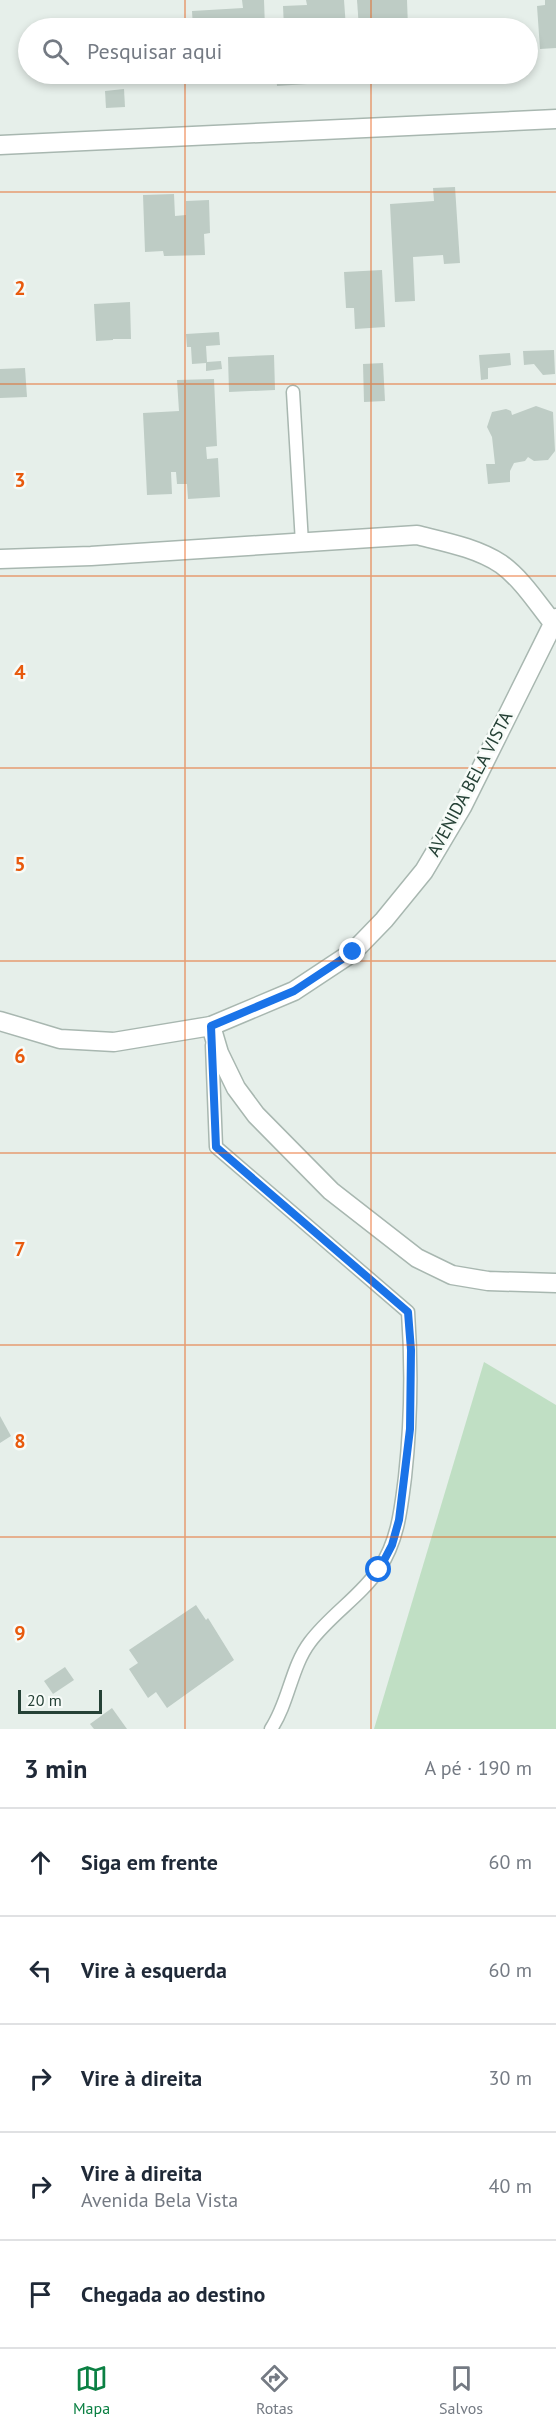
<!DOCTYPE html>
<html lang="pt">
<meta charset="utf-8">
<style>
:root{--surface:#fff;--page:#f6f6f7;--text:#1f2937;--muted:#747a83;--line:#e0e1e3;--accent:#0b8043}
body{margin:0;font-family:"PT Sans",sans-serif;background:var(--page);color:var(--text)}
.scale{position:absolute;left:18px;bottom:15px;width:84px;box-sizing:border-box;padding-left:6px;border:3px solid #254136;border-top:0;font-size:16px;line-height:21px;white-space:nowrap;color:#254136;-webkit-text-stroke:4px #f7fbf8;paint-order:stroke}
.stop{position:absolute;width:18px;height:18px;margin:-14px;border:4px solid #1a73e8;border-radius:50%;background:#fff}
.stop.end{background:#1a73e8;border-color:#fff;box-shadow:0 2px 6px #0008}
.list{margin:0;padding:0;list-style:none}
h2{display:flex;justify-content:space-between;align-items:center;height:78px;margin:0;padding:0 24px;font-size:26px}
h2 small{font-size:20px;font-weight:400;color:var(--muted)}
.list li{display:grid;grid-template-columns:39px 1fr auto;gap:18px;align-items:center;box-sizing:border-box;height:108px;padding:0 24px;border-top:2px solid var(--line)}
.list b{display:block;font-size:22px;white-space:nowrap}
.list p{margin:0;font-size:20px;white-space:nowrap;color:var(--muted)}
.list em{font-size:20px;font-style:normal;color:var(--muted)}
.icon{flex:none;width:33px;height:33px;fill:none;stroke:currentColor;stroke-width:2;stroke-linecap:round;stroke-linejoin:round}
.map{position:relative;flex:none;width:556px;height:1729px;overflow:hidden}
.search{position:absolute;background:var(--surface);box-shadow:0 3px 9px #0003;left:18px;right:18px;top:18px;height:66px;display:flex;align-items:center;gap:15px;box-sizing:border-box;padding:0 21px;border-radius:33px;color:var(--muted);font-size:22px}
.sheet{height:618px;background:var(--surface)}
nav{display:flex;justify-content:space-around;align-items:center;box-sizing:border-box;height:84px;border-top:2px solid var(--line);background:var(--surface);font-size:16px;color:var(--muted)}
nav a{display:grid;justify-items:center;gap:3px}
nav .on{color:var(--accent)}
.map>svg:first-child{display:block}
.green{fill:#c0dfc4}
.building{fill:#beccc5}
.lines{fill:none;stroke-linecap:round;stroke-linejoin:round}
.lane-casing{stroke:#a8b7b0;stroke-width:15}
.street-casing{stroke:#a8b7b0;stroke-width:21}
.lane{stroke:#fff;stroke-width:12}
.street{stroke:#fff;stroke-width:18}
.route{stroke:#1a73e8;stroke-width:8}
.grid{fill:none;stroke:#e8590c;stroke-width:1.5;stroke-opacity:0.55}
.labels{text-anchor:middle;stroke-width:5;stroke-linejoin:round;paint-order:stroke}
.street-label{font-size:18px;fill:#254136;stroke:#f7fbf8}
.grid-label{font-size:20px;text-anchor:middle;font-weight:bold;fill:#e8590c;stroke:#f7fbf8;stroke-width:5;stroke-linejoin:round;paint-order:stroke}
</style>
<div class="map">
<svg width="556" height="1729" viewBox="0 0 556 1729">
<rect width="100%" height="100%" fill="#e6efea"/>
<!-- green -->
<polygon class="green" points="484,1362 556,1405 556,1729 374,1729"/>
<!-- building -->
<g class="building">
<polygon points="242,0 264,0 265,28 193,28 192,11 243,8"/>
<polygon points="306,0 344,0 346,28 284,28 283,6 307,5"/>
<polygon points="357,0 407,0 408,28 359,28"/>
<polygon points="545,0 556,0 556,48 540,49 537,6 545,5"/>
<polygon points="200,74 243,74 243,82 201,82"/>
<polygon points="250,74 268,74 268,79 251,80"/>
<polygon points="276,74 306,74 307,84 277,86"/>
<polygon points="124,89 125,107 106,108 105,91"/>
<polygon points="455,187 460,263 444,264 443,255 413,257 415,301 395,302 390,204 434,201 433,188"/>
<polygon points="174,194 175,216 186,215 186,201 209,200 210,233 204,234 205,255 166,256 164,256 163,251 145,252 143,195"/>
<polygon points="382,270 385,327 355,329 354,308 346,308 344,272"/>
<polygon points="130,302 131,339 113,339 113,340 96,341 94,304"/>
<polygon points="219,332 220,345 206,346 207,362 221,361 222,369 206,371 206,363 192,364 191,347 187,347 186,334"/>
<polygon points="554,350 555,374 543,375 534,364 524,365 523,351"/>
<polygon points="510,353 511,365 488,368 488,379 481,380 479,355"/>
<polygon points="274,355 275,390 229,392 228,357"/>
<polygon points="383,363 385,401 364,402 363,364"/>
<polygon points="25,368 27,397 0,398 0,369"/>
<polygon points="214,379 217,446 206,447 207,459 218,458 220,497 188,499 187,484 177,484 176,472 171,472 172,494 147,495 143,413 179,411 177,380"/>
<polygon points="536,406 553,412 555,451 548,460 534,461 528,457 525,461 514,463 510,471 510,482 488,484 486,464 495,464 492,437 487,427 492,412 506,409 511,411 512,415"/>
<polygon points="0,1416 11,1436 0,1443"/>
<polygon points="196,1605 206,1620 208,1618 234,1660 167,1708 156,1692 148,1698 129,1669 138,1663 129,1650"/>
<polygon points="65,1667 74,1680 53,1694 44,1681"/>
<polygon points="112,1708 127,1729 94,1729 90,1724"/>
</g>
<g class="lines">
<!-- lane casing -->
<g class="lane-casing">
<g id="lane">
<polyline points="293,392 302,543"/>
<path d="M 212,1045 L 216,1147 L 408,1312 C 412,1368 411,1422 405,1477 C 401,1509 398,1541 379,1569 C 361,1596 330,1615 310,1642 C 291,1667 289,1702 271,1729"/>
</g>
</g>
<!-- street casing -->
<g class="street-casing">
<g id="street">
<polyline points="0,145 556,119"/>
<path d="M 0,559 L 91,556 L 417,535 C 445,542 477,548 501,564 C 522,579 537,603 553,623"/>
<polyline points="0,1021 60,1039 114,1042 211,1026 294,991 353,952 384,920 424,871 462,807 556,618"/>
<polyline points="211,1026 219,1053 236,1088 256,1115 331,1191 417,1258 452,1275 488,1281 556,1283"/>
</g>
</g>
<!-- lane -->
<use href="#lane" class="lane"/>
<!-- street -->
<use href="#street" class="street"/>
</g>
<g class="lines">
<!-- route -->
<polyline class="route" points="353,952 294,991 211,1026 216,1147 408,1312 411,1350 410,1429 399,1520 392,1545 379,1570"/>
</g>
<!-- grid -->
<path class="grid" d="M 185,0 L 185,28M 371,0 L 371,28M 185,74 L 185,1729M 371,74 L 371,1729M 0,192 L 556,192M 0,384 L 556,384M 0,576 L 556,576M 0,768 L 556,768M 0,961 L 556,961M 0,1153 L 556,1153M 0,1345 L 556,1345M 0,1537 L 556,1537"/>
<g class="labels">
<!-- street labels -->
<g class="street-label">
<text transform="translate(470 784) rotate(-62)" y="6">AVENIDA BELA VISTA</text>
</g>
</g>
<g class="grid-label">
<text x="20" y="295">2</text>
<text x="20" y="487">3</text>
<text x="20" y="679">4</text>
<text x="20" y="871">5</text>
<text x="20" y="1063">6</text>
<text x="20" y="1256">7</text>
<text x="20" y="1448">8</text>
<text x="20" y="1640">9</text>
</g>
</svg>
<div class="scale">20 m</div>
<div class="stop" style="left:379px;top:1570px"></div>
<div class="stop end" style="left:353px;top:952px"></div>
<div class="search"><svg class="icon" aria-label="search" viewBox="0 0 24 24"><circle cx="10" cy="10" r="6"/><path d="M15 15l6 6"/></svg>Pesquisar aqui</div>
</div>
<section class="sheet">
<h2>3 min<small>A pé · 190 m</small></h2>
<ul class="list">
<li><svg class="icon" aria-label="ahead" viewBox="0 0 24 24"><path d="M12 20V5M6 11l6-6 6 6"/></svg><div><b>Siga em frente</b></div><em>60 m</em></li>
<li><svg class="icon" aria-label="left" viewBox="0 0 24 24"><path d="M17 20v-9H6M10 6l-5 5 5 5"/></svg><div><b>Vire à esquerda</b></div><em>60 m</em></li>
<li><svg class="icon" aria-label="right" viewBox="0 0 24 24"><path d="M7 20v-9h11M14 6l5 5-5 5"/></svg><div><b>Vire à direita</b></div><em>30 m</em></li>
<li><svg class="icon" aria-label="right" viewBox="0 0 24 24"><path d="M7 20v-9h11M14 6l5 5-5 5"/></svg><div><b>Vire à direita</b><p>Avenida Bela Vista</p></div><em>40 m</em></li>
<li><svg class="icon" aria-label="arrive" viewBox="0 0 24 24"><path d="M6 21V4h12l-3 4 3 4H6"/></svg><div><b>Chegada ao destino</b></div></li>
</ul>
</section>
<nav>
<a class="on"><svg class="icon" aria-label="map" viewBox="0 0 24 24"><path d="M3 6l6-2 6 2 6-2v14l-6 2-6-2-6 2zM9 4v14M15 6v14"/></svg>Mapa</a>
<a><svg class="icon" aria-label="directions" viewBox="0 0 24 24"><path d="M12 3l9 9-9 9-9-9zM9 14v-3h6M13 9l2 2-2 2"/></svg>Rotas</a>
<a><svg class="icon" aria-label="saved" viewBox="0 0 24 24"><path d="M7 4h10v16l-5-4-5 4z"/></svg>Salvos</a>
</nav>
